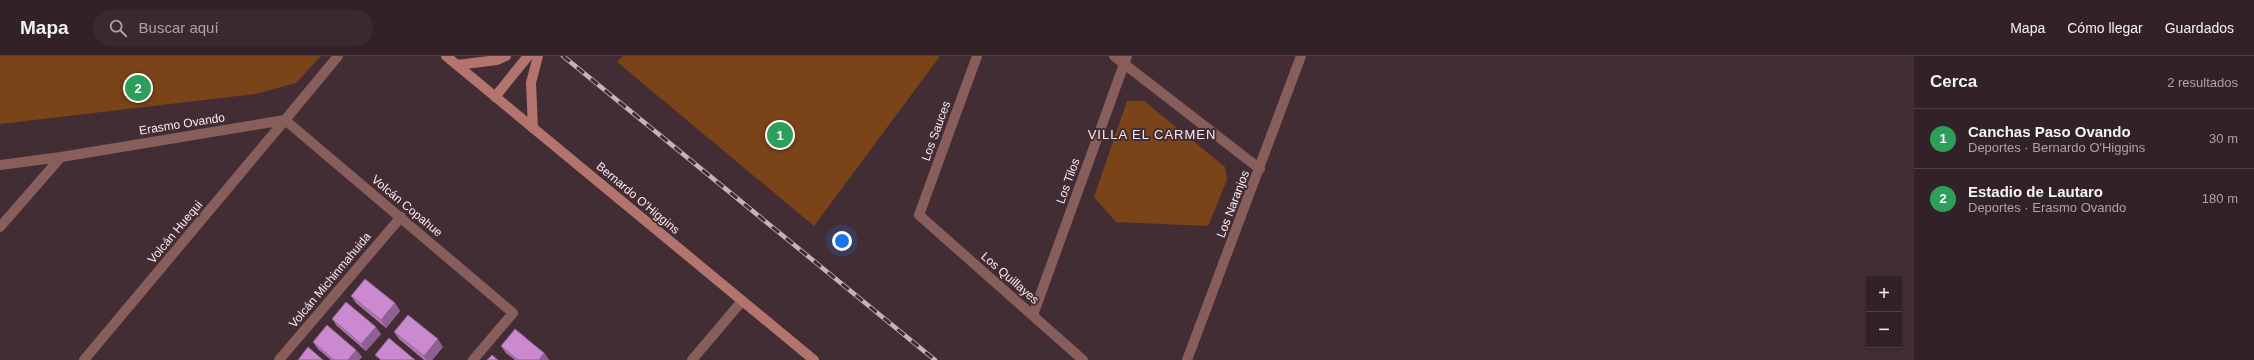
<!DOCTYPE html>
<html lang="es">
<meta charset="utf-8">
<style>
:root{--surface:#322228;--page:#3a2a30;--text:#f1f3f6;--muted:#a8a4a8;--line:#4d3f45;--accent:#52ccd6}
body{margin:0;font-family:Arial,sans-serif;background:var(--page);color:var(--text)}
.controls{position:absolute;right:12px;bottom:12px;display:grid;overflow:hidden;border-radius:0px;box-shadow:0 2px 6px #0003}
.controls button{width:36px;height:36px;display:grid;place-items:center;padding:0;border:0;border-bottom:1px solid var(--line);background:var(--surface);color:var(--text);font:20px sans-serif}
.you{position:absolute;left:842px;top:185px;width:14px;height:14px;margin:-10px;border:3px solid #fff;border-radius:50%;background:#1a73e8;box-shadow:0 0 0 6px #1a73e833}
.badge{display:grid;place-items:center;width:26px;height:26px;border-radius:50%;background:var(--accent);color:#fff;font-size:13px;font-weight:700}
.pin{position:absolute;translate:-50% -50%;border:2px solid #fff;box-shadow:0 1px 4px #0006}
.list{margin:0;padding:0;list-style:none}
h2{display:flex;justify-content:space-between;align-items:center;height:52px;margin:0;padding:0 16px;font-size:17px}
h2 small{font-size:13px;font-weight:400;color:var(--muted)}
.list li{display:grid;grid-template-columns:26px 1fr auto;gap:12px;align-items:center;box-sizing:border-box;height:60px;padding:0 16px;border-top:1px solid var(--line)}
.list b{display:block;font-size:15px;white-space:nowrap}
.list p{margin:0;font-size:13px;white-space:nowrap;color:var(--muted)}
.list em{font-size:13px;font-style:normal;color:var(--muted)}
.icon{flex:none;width:22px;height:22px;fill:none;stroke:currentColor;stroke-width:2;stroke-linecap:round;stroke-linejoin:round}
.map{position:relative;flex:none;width:1914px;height:304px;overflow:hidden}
header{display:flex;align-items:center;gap:24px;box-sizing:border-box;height:56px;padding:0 20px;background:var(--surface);border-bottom:1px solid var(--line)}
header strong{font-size:19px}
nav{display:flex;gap:22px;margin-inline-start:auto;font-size:14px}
.search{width:280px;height:36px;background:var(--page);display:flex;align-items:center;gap:10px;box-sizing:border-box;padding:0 14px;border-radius:22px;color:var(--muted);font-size:15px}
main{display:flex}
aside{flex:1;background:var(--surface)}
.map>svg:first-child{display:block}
.green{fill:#7a4318}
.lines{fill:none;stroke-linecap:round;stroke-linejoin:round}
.street{stroke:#875e5a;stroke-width:10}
.secondary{stroke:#b4746e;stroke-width:10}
.rail-casing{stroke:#c4b3b9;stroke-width:4.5}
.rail{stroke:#432d35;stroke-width:3;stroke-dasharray:9;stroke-linecap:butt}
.wall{fill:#af77b3}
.shaded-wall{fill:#8e6192}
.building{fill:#cb8ad0;stroke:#8e6192}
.labels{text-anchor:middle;stroke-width:4;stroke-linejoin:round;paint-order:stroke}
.street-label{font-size:12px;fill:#faebf0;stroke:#432d35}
.neighbourhood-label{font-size:13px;letter-spacing:1px;fill:#faebf0;stroke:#432d35}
</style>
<header>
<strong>Mapa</strong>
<div class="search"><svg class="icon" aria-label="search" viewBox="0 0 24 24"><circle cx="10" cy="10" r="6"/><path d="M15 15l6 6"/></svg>Buscar aquí</div>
<nav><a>Mapa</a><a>Cómo llegar</a><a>Guardados</a></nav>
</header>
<main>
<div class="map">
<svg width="1914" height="304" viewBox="0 0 1914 304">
<rect width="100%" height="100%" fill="#432d35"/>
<!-- green -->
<g class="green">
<polygon points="0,0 321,0 296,27 255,38 0,68"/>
<polygon points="623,0 940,0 814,170 617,6"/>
<polygon points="1127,45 1144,45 1225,111 1227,124 1208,170 1116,166 1094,141"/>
</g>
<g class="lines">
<!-- street -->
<g class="street">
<polyline points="977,0 919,159 1083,304"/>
<polyline points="1114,0 1260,113"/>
<polyline points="0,109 61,101 285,64 338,0"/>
<polyline points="0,171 61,101"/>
<polyline points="1033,259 1127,0"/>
<polyline points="84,304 285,64 513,257 473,304"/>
<polyline points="279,304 401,161"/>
<polyline points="692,304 742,245"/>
<polyline points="1187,304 1301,0"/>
</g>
<!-- secondary -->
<g class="secondary">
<polyline points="446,0 814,304"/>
<polyline points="457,9 497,4 506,0"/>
<polyline points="495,41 528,0"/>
<polyline points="533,72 531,27 538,0"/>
</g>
<!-- rail casing -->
<g class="rail-casing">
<polyline id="rail" points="563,0 935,304"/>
</g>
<!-- rail -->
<use href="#rail" class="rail"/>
</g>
<!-- wall -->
<g class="wall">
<polygon points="351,240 395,247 400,255 386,272 356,247"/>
<polygon points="332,263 381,278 366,295 337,270"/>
<polygon points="394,276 443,291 432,304 424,304 399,283"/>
<polygon points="313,286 356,294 362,301 359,304 331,304 318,293"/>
<polygon points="501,290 544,297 549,304 515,304 506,297"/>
</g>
<!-- shaded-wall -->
<g class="shaded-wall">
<polygon points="395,247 400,255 386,272 381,264"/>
<polygon points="376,271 381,278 366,295 361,288"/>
<polygon points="438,283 443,291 432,304 426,304 424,300"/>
<polygon points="356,294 362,301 359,304 348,304"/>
<polygon points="544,297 549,304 539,304"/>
</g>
<!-- building -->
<g class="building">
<polygon points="365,223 395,247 381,264 351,240"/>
<polygon points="346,246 376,271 361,288 332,263"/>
<polygon points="408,259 438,283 424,300 394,276"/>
<polygon points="327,269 356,294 348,304 334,304 313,286"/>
<polygon points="515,273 544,297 539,304 518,304 501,290"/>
<polygon points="389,282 415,304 381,304 375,299"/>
<polygon points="308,291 323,304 298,304"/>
<polygon points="492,299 498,304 487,304"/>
</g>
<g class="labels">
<!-- street labels -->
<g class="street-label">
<text transform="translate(182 68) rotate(-9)" y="4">Erasmo Ovando</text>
<text transform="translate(936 75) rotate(-70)" y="4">Los Sauces</text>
<text transform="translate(1068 125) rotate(-70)" y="4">Los Tilos</text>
<text transform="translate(638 142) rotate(40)" y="4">Bernardo O'Higgins</text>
<text transform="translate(1233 148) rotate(-69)" y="4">Los Naranjos</text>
<text transform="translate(407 150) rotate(40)" y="4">Volcán Copahue</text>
<text transform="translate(175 176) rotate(-50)" y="4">Volcán Huequi</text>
<text transform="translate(1010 222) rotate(41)" y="4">Los Quillayes</text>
<text transform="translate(330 224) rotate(-50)" y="4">Volcán Michinmahuida</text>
</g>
<!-- neighbourhood labels -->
<g class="neighbourhood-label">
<text x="1152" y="83">VILLA EL CARMEN</text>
</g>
</g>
</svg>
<div class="controls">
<button>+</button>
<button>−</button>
</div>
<div class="you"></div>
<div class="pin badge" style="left:780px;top:79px;background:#2e9e5b">1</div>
<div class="pin badge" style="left:138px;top:32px;background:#2e9e5b">2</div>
</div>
<aside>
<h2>Cerca<small>2 resultados</small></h2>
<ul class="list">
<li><span class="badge" style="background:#2e9e5b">1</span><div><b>Canchas Paso Ovando</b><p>Deportes · Bernardo O'Higgins</p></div><em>30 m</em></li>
<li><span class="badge" style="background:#2e9e5b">2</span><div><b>Estadio de Lautaro</b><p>Deportes · Erasmo Ovando</p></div><em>180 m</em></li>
</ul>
</aside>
</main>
